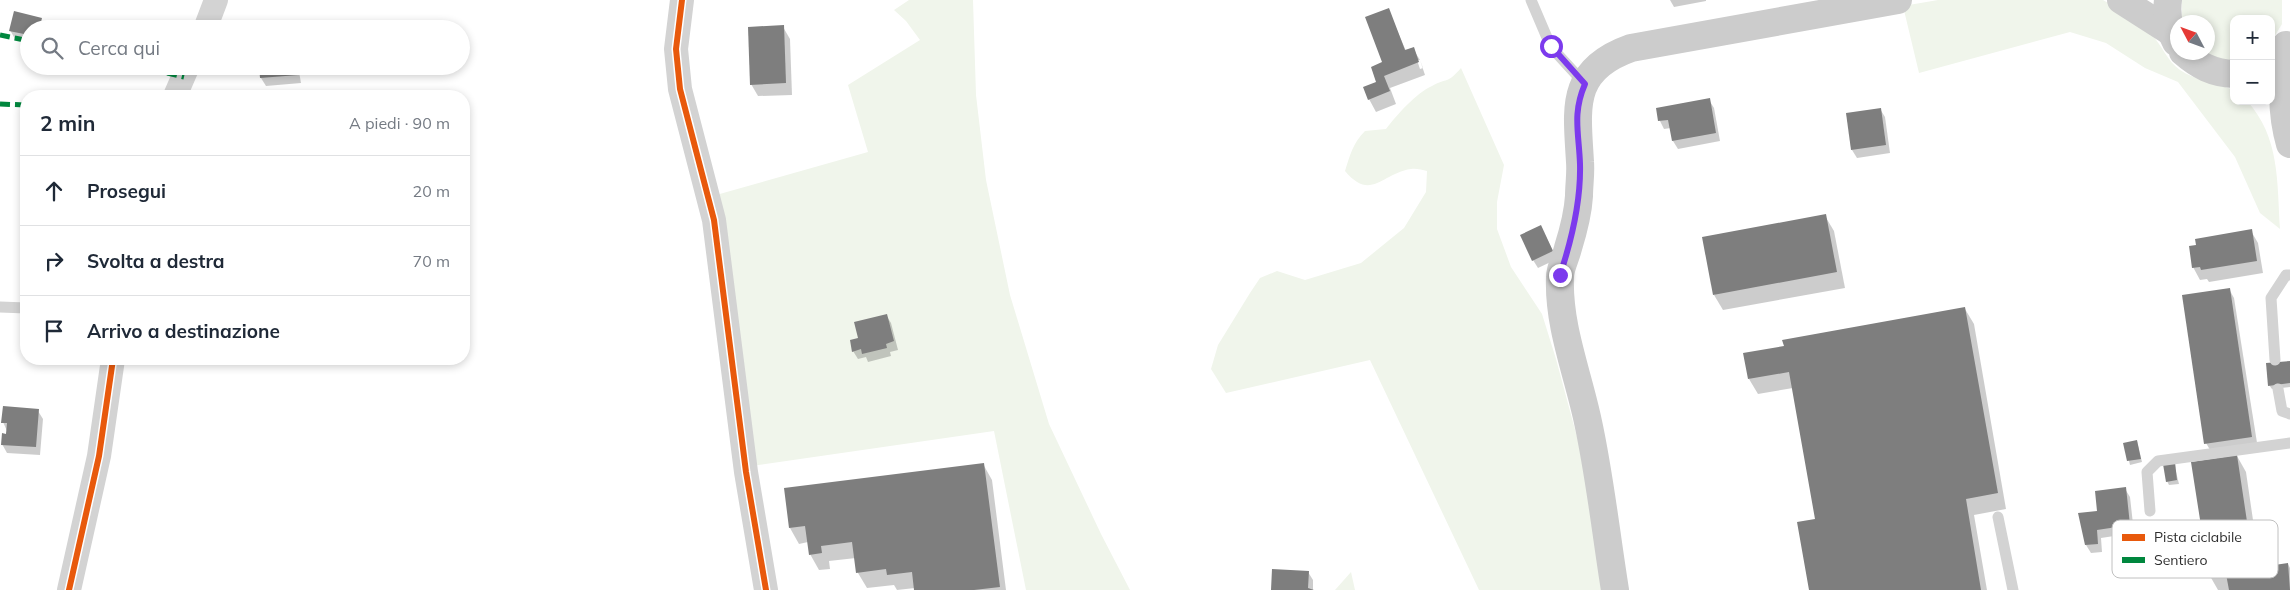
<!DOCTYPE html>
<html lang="it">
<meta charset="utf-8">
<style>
:root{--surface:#fff;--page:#f6f6f7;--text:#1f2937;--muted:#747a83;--line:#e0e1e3}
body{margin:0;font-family:Mulish,sans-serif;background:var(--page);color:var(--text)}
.controls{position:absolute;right:15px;top:15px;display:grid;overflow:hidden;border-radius:10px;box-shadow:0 2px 8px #0003}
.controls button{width:45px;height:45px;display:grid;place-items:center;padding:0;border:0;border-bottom:1px solid var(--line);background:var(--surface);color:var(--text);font:25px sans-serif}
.compass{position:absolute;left:2170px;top:15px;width:45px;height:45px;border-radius:50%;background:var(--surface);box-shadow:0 2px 8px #0003;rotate:311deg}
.stop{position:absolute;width:15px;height:15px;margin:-11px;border:4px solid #7c3aed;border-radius:50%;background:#fff}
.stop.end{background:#7c3aed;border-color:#fff;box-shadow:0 1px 5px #0008}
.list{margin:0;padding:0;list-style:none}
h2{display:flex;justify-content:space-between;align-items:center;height:65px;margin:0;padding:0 20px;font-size:21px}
h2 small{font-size:16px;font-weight:400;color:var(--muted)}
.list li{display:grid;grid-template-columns:32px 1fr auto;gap:15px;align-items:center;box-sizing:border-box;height:70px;padding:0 20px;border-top:1px solid var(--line)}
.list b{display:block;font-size:19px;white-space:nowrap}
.list em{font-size:16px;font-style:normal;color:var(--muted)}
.icon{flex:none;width:28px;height:28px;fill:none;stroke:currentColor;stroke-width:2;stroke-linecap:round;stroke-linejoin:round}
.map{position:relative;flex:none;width:2290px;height:590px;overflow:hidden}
.search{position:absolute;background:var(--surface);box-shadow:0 2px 8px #0003;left:20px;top:20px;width:450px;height:55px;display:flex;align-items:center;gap:12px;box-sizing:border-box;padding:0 18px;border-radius:28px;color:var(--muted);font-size:19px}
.panel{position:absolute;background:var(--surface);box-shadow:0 2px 8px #0003;left:20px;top:90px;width:450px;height:275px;border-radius:20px}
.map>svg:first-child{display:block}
.green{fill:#f0f5eb}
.shadow{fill:#0003}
.building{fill:#7e7e7e}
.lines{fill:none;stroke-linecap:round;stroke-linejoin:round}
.service{stroke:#d3d3d3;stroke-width:11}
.minor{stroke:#d3d3d3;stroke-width:24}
.secondary{stroke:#ccc;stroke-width:28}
.quiet{stroke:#00873e;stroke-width:5;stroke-dasharray:10 5;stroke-linecap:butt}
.cycleway-casing{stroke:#fff;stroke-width:9}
.cycleway{stroke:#e8590c;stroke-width:6}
.route{stroke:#7c3aed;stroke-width:6}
.key{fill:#fff;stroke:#c0c0c0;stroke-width:1}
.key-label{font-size:14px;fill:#2e2e2e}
</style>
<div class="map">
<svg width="2290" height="590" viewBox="0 0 2290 590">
<rect width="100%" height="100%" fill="#fff"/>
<!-- green -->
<g class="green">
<polygon points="909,0 973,0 976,95 986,180 1010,295 1049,424 1101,534 1130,590 1026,590 994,431 751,466 709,197 868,152 848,85 920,40 906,21 894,10"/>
<path d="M 1938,0 L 2103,0 C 2119,9 2137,20 2151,34 C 2162,45 2167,61 2180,70 C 2195,80 2214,83 2231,89 L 2234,91 L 2234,101 L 2247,101 C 2280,137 2277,182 2280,229 L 2260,213 L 2235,157 L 2178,82 L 2145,68 L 2106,43 L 2070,32 L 1919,73 L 1903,6 Z"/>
<polygon points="2182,0 2282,0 2282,24 2271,42 2271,19 2234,19 2234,61 2214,58 2205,53 2208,52 2208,22 2182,22"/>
<path d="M 1461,68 L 1504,165 L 1497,202 L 1497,229 L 1511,267 L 1542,314 L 1556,359 L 1584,463 L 1609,590 L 1479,590 L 1370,360 L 1226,393 L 1211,369 L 1218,345 L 1250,293 L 1260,278 L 1277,271 L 1305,280 L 1361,263 L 1404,228 L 1426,192 L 1427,171 C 1422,170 1416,168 1411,169 C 1382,173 1371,202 1345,171 C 1350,155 1353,143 1365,131 L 1386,129 C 1396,116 1416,93 1432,86 C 1448,77 1446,85 1461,68 Z"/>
<polygon points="1351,572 1355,590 1335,590"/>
</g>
<!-- shadow -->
<g class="shadow">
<polygon points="1670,0 1706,0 1706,1 1674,7"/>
<polygon points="1388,9 1406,51 1413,49 1420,60 1417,60 1420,69 1423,68 1420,60 1425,75 1390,88 1396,104 1376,112 1369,99 1378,83 1384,63"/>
<polygon points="41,19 46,29 29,29 29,42 15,39 10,30"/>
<polygon points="783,27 790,39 792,95 758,96 751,84"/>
<polygon points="274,66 298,66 301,83 266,86 261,78 260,68"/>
<polygon points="1709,100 1714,108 1720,141 1678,149 1673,141 1671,128 1664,129 1660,121 1657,109"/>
<polygon points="1880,109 1885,117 1890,153 1857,158 1852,150"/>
<polygon points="1825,216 1834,231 1845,288 1723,310 1714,295"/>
<polygon points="2251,231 2258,243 2263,273 2209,282 2207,279 2200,280 2193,267"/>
<polygon points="1545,235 1557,259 1538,268 1533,260"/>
<polygon points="2229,289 2234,298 2258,449 2213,455 2206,443"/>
<polygon points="1965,309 1974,324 2006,509 1974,515 1987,590 1810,590 1816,520 1793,388 1758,394 1749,379 1785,347"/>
<polygon points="886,315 891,323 898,350 890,352 891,356 868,362 866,357 858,359 853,351"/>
<polygon points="2290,362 2290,387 2272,389 2269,385"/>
<polygon points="38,411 43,419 40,455 7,453 2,444 7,431 3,422"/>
<polygon points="2137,442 2142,462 2130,465 2125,444"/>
<polygon points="2237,456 2246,472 2260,568 2288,564 2290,568 2290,590 2218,590 2210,576"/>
<polygon points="983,464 992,480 1006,590 916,590 915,588 897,590 894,585 867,588 858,573 856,558 829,561 830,569 819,570 810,554 808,542 799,544 790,528 785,490"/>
<polygon points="2174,464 2179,484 2169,485 2167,481"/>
<polygon points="2125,489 2130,497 2134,533 2101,538 2102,552 2091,553 2086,545 2099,512"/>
<polygon points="1308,572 1313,580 1313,590 1272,590"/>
</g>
<!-- building -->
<g class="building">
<polygon points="1389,8 1405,50 1414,47 1419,62 1384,76 1390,91 1368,100 1363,87 1376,82 1371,67 1382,62 1365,17"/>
<polygon points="14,11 42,18 39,29 29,29 29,35 9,31"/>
<polygon points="784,25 786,83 750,85 748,27"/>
<polygon points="297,66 298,75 260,78 259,67"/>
<polygon points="1710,98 1716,133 1672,141 1668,120 1658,121 1656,108"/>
<polygon points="1881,108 1886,145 1851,150 1846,113"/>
<polygon points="1826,214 1837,272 1713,295 1702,237"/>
<polygon points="1541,225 1553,251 1532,261 1520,235"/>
<polygon points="2252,229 2257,261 2201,270 2200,267 2192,268 2189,246 2196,245 2195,239"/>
<polygon points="2230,288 2252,437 2204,444 2182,295"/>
<polygon points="1965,307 1998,493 1966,499 1981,590 1809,590 1797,522 1815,519 1789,372 1748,379 1743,353 1784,346 1782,340"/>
<polygon points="887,314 894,341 886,344 887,348 862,354 861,349 852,352 850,340 858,338 854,322"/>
<polygon points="2290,361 2290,383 2268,386 2266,363"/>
<polygon points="3,406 39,409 36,447 1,445 2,433 6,434 7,423 1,423"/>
<polygon points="2137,440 2141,459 2127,461 2123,443"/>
<polygon points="2237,455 2254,568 2288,563 2290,590 2229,590 2226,574 2209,577 2191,462"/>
<polygon points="2175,462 2177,480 2166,482 2163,464"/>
<polygon points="984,463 1000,587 974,590 914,590 912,572 887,575 886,569 856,573 852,542 821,546 822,553 809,555 805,526 789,528 784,488"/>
<polygon points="2126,487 2130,525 2097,530 2098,544 2085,545 2078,513 2097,511 2095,491"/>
<polygon points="1272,569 1309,571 1308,588 1314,590 1271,590"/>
</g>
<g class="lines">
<!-- service -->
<g class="service">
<polyline points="1531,0 1551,47 1584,83"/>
<polyline points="0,307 26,308"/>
<polyline points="2275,360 2271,298 2286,275 2290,275"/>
<polyline points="2278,389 2282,411 2290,414"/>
<polyline points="2150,511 2147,472 2158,461 2290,443"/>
<polyline points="1998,517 2013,590"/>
</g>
<!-- minor -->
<g class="minor">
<polyline points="682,0 676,49 680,89 714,220 746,472 766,590"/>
<polyline points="205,29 216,0"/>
<polyline points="175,96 188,66"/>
<polyline points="69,590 99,456 113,359"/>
</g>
<!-- secondary -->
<g class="secondary">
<polyline points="2121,0 2171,32"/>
<path d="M 2168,0 C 2166,15 2169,29 2176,42"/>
<path d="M 2286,45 C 2283,79 2280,110 2290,144"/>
<path d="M 2183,52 C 2199,66 2213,73 2234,74"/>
<path d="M 1615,590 C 1606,534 1600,477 1588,422 C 1578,374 1558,326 1560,277 C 1560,268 1566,257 1568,248 C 1573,232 1578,213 1579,196 C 1579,185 1581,173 1580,162 C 1577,108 1569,70 1631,48 L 1898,0"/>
</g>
<!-- quiet -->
<g class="quiet">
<polyline points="0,35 29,41"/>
<polyline points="138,66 184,77"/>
<polyline points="0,104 26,105"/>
</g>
<!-- cycleway casing -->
<g class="cycleway-casing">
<g id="cycleway">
<polyline points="682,0 676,49 680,89 714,220 746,472 766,590"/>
<polyline points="69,590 99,456 113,359"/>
</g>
</g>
<!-- cycleway -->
<use href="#cycleway" class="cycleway"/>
</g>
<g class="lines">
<!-- route -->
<path class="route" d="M 1551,46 L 1585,84 C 1572,114 1579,133 1580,164 C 1581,202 1572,239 1560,275"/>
</g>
<!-- legend -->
<rect x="2112" y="520" width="166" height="58" rx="8" class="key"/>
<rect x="2122" y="534" width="23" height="7" fill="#e8590c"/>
<rect x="2122" y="557" width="23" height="6" fill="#00873e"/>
<g class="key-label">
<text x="2154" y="542">Pista ciclabile</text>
<text x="2154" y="565">Sentiero</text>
</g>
</svg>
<div class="controls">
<button>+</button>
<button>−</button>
</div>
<svg class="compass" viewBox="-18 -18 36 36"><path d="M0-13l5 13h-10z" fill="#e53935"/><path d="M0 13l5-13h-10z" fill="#747a83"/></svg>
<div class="stop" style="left:1551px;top:46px"></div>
<div class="stop end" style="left:1560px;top:275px"></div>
<div class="search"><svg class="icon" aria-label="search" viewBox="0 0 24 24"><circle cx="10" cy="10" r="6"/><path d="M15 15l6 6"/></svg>Cerca qui</div>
<section class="panel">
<h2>2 min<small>A piedi · 90 m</small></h2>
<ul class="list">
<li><svg class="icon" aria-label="ahead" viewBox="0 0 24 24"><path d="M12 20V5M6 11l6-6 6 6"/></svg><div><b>Prosegui</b></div><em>20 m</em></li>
<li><svg class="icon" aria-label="right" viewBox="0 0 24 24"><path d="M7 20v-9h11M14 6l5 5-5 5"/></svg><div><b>Svolta a destra</b></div><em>70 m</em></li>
<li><svg class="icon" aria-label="arrive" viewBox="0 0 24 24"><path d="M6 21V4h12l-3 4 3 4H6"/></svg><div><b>Arrivo a destinazione</b></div></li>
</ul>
</section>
</div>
